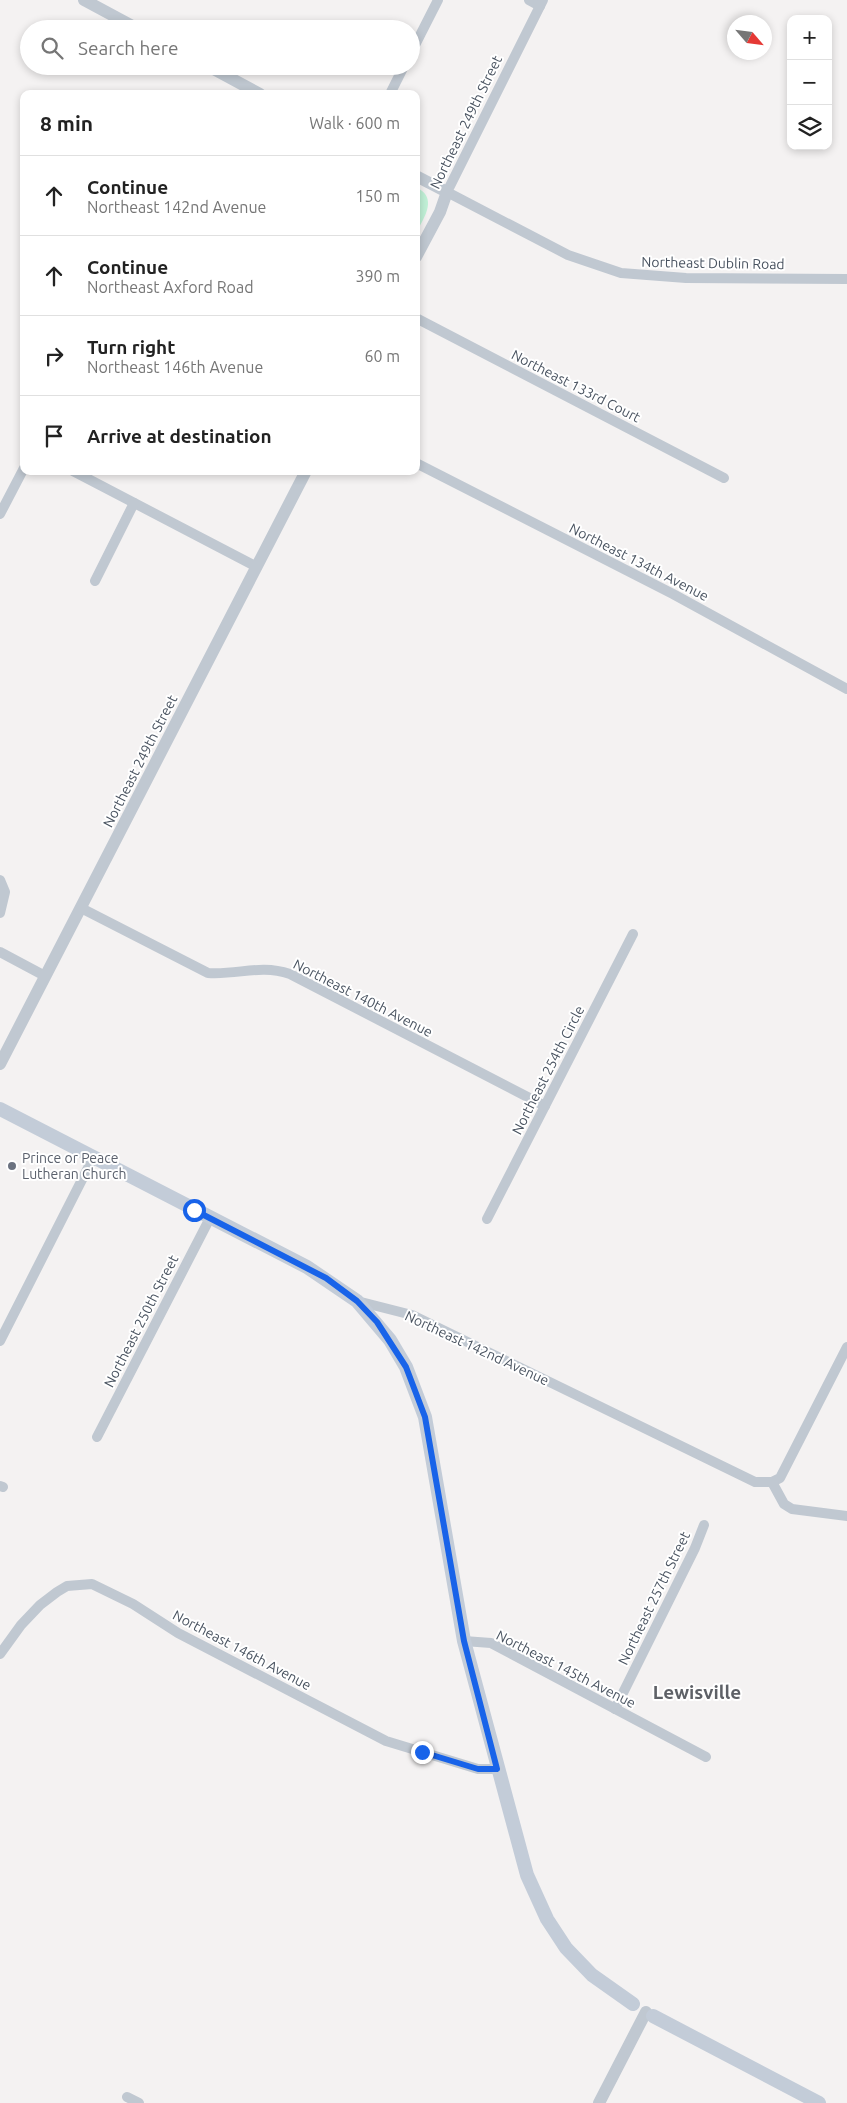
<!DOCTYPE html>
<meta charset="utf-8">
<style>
:root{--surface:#fff;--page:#f6f6f6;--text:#222;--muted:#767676;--line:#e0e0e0}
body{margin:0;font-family:Ubuntu,sans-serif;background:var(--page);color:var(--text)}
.controls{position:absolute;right:15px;top:15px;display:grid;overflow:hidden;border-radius:10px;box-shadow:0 2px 8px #0003}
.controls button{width:45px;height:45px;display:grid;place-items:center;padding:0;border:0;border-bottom:1px solid var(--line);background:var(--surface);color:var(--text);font:25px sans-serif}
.compass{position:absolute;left:727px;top:15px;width:45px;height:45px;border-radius:50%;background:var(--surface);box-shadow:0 2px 8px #0003;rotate:118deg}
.stop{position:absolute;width:15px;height:15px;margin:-11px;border:4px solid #1863e9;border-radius:50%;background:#fff}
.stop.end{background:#1863e9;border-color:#fff;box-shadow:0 1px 5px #0008}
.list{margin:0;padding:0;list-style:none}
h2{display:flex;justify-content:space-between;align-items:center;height:65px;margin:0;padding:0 20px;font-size:21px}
h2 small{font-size:16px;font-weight:400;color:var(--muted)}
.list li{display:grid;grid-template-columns:32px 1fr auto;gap:15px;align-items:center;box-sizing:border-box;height:80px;padding:0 20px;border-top:1px solid var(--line)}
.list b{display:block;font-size:19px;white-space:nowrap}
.list p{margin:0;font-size:16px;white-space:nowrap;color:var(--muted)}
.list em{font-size:16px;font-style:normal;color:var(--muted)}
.icon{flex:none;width:28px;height:28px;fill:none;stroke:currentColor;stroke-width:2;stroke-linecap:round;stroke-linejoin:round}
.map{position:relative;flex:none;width:847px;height:2103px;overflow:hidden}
.search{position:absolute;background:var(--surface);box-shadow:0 2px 8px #0003;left:20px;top:20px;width:400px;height:55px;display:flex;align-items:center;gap:12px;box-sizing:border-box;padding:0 18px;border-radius:28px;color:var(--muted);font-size:19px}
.panel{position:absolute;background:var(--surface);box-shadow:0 2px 8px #0003;left:20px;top:90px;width:400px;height:385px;border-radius:10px}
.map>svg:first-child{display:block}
.green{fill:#c1f1d7}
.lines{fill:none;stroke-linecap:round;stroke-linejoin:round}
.minor{stroke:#c0c8d1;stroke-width:10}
.tertiary{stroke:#c0c8d1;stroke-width:12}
.secondary{stroke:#c3ccd8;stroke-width:14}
.route{stroke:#1863e9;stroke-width:6}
.worship-dot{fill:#6b7280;stroke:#fff;stroke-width:2}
.labels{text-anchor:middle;stroke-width:4;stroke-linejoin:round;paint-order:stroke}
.street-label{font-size:14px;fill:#495360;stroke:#fff}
.worship-label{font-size:14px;fill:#5b616d;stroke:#fff;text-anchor:start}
.district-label{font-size:19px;font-weight:bold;fill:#5e6167;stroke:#fff}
</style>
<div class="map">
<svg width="847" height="2103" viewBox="0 0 847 2103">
<rect width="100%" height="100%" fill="#f4f2f2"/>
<!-- green -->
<path class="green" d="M 416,187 C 438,198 425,216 416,233 Z"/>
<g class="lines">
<!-- minor -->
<g class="minor">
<polyline points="529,0 540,6"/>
<polyline points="543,0 447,192 568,255 621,273 686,278 847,279"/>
<polyline points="411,53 438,0"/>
<polyline points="390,94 404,66"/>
<polyline points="416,318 724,478"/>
<polyline points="416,463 673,594 847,689"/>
<polyline points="73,471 257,567"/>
<polyline points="0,514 24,468"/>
<polyline points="95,581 134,503"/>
<polyline points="0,880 5,892 0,913"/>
<path d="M 81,908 L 208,973 C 240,975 259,964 290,974 L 545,1106"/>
<polyline points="0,952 45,976"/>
<polyline points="487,1219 633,934"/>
<polyline points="357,1301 412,1315 755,1482 772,1482 780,1478 847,1347"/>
<polyline points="0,1341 93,1158"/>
<polyline points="97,1437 210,1218"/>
<polyline points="772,1482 784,1504 792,1509 847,1516"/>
<polyline points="0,1486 3,1487"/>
<polyline points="464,1641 491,1643 706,1757"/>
<polyline points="0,1654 21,1625 40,1605 57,1592 67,1586 92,1584 133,1604 178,1633 386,1741 478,1769 497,1769"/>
<polyline points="615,1709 695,1548 704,1525"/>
<polyline points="127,2097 139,2103"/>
</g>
<!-- tertiary -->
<g class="tertiary">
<polyline points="84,0 138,29"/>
<polyline points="208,66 260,94"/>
<polyline points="416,176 447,192 440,212 416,257"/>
<polyline points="0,1064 306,471"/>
<polyline points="599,2103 646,2012"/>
</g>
<!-- secondary -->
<g class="secondary">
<polyline points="0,1109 307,1267 357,1301 390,1340 406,1367 425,1417 464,1641 527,1875 547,1919 566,1948 592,1975 633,2004"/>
<polyline points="653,2016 819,2103"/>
</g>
</g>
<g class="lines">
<!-- route -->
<polyline class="route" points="194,1210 326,1278 357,1301 377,1322 406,1367 425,1417 464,1641 497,1769 478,1769 422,1752"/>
</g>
<!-- markers -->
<circle class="worship-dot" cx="12" cy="1166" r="5"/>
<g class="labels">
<!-- street labels -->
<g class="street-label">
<text transform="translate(466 122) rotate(-64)" y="5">Northeast 249th Street</text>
<text transform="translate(713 263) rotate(1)" y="5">Northeast Dublin Road</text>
<text transform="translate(576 386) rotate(27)" y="5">Northeast 133rd Court</text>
<text transform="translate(639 562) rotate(27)" y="5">Northeast 134th Avenue</text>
<text transform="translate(140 761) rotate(-63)" y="5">Northeast 249th Street</text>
<text transform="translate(363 998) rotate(27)" y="5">Northeast 140th Avenue</text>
<text transform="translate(548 1070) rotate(-63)" y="5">Northeast 254th Circle</text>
<text transform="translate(141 1321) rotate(-63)" y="5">Northeast 250th Street</text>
<text transform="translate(477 1348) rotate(25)" y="5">Northeast 142nd Avenue</text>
<text transform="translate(654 1598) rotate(-64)" y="5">Northeast 257th Street</text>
<text transform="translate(242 1650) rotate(28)" y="5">Northeast 146th Avenue</text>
<text transform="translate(566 1669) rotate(27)" y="5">Northeast 145th Avenue</text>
</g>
<!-- worship labels -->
<g class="worship-label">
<text x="22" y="1163">Prince or Peace<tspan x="22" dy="16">Lutheran Church</tspan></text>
</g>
<!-- district labels -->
<g class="district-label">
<text x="697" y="1699">Lewisville</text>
</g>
</g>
</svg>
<div class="controls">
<button>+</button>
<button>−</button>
<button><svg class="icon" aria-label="layers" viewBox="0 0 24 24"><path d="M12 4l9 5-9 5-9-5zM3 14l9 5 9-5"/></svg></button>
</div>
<svg class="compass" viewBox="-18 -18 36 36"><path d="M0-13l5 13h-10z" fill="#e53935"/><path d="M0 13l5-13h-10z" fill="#767676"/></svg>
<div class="stop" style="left:194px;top:1210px"></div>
<div class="stop end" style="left:422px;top:1752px"></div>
<div class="search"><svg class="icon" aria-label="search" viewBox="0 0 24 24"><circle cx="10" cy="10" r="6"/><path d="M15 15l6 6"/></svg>Search here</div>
<section class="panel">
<h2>8 min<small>Walk · 600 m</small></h2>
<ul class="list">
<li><svg class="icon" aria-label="ahead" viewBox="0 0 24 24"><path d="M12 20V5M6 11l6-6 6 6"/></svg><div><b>Continue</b><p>Northeast 142nd Avenue</p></div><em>150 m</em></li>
<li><svg class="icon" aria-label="ahead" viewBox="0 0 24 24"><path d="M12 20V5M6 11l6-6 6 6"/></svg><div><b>Continue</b><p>Northeast Axford Road</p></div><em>390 m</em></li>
<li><svg class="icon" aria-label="right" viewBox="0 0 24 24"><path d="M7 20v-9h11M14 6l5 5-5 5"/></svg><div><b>Turn right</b><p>Northeast 146th Avenue</p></div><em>60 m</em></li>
<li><svg class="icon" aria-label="arrive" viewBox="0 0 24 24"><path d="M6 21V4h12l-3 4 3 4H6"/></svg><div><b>Arrive at destination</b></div></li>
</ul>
</section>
</div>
